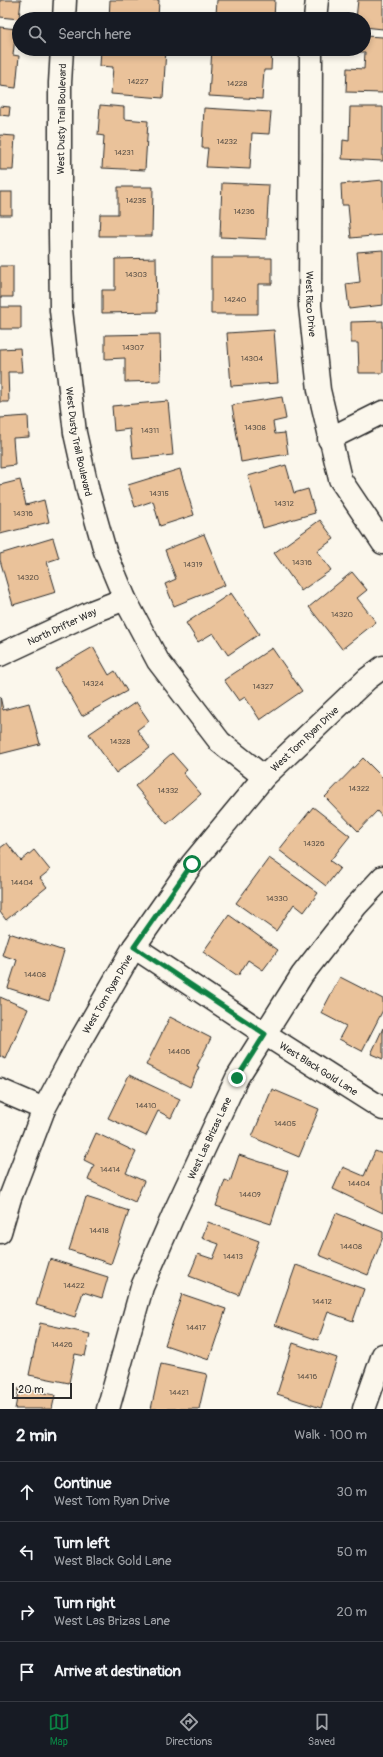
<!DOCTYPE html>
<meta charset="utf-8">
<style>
:root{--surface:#171b24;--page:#242831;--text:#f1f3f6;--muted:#9ea1a6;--line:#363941;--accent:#0b8043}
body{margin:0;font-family:Pangolin,sans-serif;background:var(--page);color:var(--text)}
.scale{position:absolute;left:12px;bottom:10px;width:60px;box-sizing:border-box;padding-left:4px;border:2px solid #2b2b2b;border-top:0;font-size:11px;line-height:14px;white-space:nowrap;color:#2b2b2b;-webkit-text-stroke:3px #fbf7ec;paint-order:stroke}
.stop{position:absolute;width:12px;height:12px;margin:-9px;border:3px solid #0b8043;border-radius:50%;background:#fff}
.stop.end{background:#0b8043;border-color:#fff;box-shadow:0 1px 4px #0008}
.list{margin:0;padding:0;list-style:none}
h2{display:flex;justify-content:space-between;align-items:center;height:52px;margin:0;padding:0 16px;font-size:17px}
h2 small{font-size:13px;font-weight:400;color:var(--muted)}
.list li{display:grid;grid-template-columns:26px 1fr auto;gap:12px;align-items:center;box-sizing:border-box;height:60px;padding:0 16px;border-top:1px solid var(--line)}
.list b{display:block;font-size:15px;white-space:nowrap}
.list p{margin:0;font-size:13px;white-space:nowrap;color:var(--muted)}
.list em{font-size:13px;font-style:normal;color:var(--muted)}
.icon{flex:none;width:22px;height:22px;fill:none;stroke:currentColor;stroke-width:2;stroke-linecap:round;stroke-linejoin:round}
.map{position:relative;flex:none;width:383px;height:1409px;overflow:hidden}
.search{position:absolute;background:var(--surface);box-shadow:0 2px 6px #0003;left:12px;right:12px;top:12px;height:44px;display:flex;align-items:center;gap:10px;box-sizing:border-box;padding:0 14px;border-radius:22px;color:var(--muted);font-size:15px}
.sheet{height:292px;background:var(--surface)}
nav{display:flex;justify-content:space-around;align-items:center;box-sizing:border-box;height:56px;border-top:1px solid var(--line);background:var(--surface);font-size:11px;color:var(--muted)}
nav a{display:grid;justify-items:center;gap:2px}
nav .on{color:var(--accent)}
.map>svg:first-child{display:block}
.building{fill:#eac29a;stroke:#2b2b2b}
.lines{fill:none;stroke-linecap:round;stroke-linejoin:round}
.street-casing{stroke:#2b2b2b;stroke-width:25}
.secondary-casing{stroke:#2b2b2b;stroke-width:25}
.street{stroke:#fbf7ec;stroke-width:22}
.secondary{stroke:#fbf7ec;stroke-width:22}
.route{stroke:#0b8043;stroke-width:5}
.labels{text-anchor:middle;stroke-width:3.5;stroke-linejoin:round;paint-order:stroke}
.number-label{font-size:8px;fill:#5b5147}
.street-label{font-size:10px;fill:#2b2b2b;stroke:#fbf7ec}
</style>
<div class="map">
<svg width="383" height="1409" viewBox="0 0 383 1409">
<rect width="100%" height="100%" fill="#fbf7ec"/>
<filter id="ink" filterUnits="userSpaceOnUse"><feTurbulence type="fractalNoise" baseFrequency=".025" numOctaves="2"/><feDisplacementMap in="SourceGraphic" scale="8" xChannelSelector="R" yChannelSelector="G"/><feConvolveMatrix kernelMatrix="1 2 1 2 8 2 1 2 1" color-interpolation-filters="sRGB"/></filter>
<g filter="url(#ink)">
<!-- building -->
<g class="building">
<polygon points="0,0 21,0 19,19 0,17"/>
<polygon points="110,0 159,0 158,19 109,19"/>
<polygon points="217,0 275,0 274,19 205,19 205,14 216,15"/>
<polygon points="358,0 383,0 383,29 364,27 364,19 356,19"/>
<polygon points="0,27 16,29 13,55 19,56 16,88 0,86"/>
<polygon points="364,36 383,37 383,93 346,92 347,68 364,69 365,52 357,52 357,49 364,49"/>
<polygon points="101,49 166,49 163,98 111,94 113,67 100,66"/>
<polygon points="212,49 272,49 271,70 264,70 262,99 209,96"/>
<polygon points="100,105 124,107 124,119 148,121 145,170 102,168 104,136 98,135"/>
<polygon points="0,106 10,107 9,116 0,115"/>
<polygon points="350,107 383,107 383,161 342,159 343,140 349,141"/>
<polygon points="204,108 271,112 269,134 252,133 250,169 206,167 208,148 202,148"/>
<polygon points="0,135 15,136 13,170 0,170"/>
<polygon points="383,180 383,235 351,238 348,205 342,205 341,184"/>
<polygon points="222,183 269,185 266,239 220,237"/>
<polygon points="118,187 153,187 152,236 99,236 100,214 118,214"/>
<rect x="0" y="192" width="12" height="23"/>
<polygon points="383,250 383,305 349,309 346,284 360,282 357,252"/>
<polygon points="156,258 157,312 102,313 102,290 115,290 115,259"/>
<polygon points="211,258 272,258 272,284 258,284 258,314 211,314"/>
<polygon points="0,266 13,266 13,297 1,297 1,307 21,307 21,329 0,329"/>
<polygon points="383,321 383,373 359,373 358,343 351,343 351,322"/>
<polygon points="274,330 278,383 231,386 227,333"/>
<polygon points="160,334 161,381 125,382 125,358 105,359 105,335"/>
<polygon points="20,348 22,372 8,372 9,402 0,402 0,349"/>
<polygon points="282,397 286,419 273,422 275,434 285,433 288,454 241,462 232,405"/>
<polygon points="168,401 173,455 133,459 130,429 114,431 112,406"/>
<polygon points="28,416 29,437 13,438 15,465 0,467 0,418"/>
<polygon points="286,465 294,493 308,489 315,513 263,528 248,476"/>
<polygon points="180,469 194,515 160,526 153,501 135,507 128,485"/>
<polygon points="20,480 26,505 44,500 49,522 0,534 0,485"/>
<polygon points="320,520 334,539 317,551 331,570 301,591 274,553"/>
<polygon points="204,534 225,585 174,606 165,584 176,579 165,550"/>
<polygon points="53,538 59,558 47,562 56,592 13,605 0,560 0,554"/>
<polygon points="352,572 367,590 357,598 376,622 342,649 309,607"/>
<polygon points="231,593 259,634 228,655 213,633 198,642 186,623"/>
<polygon points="93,647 109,675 115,671 127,691 82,716 55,669"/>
<polygon points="272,648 302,691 260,720 245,697 239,701 224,680"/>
<polygon points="0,696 3,710 29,703 40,744 0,754"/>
<polygon points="136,702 149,721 137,730 150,748 116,773 89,734"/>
<polygon points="172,753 187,770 183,773 201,794 167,824 135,786"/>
<polygon points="363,758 383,778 383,818 377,811 358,831 325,797"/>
<polygon points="313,807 350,836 330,861 340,868 326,886 279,850"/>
<polygon points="7,843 21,861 34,850 50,870 40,878 47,887 6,920 0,912 0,848"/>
<polygon points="269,858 318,893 304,912 294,904 276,931 236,903"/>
<polygon points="229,915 278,950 263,970 248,960 238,976 203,952"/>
<polygon points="9,933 64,951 49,1001 8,988 17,960 2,955"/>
<polygon points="340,977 383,999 383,1010 362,1051 339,1039 346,1026 321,1013"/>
<polygon points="0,997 28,1009 6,1059 0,1056"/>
<polygon points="170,1017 211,1038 197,1066 199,1067 190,1087 146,1065"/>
<polygon points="383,1028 383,1059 371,1054"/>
<polygon points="129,1075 180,1099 171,1118 158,1111 146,1136 108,1118"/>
<polygon points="272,1089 319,1109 299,1157 252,1137"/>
<polygon points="96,1133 136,1152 126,1173 144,1181 135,1202 88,1180 94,1165 84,1160"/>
<polygon points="375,1151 383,1154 383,1213 333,1189 343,1167 364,1176"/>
<polygon points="239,1155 288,1171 271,1224 216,1206 225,1180 230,1182"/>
<polygon points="86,1197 129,1211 111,1264 69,1250"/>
<polygon points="336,1213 383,1232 383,1237 368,1275 319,1255"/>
<polygon points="208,1222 259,1241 239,1295 189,1276 198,1254 213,1259 219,1244 202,1238"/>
<polygon points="50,1259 108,1277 102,1298 83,1292 75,1317 36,1305"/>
<polygon points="296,1265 364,1289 353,1321 328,1312 318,1340 275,1325"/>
<polygon points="182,1294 226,1309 209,1360 165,1345"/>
<polygon points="40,1323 90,1334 85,1356 75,1354 69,1383 29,1375"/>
<polygon points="293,1343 337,1358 321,1408 277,1394"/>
<polygon points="161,1364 207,1374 199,1409 151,1409"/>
<polygon points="19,1388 55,1395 52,1409 15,1409"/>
</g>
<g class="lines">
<!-- street casing -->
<g class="street-casing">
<g id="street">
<polyline points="64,19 65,0"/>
<polyline points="315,19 317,0"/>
<path id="s1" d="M 62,49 L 60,83 L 60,235 L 61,310 L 75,433 L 88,491 L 105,551 L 125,599 L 158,661 L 220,742 L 264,777"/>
<path id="s2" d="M 311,49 L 310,306 L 319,390 L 340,479 L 383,543"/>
<polyline points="329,439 383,412"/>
<path id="s3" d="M 0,655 L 94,611 L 125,599"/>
<path id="s4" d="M 134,947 L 265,1034 L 383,1109"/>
<polyline points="0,1090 44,1109"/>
<path id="s5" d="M 108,1409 L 142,1287 L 175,1211 L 237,1078 L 302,975 L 356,906 L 383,877"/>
<polyline points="364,1409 383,1355"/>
</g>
</g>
<!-- secondary casing -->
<g class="secondary-casing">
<g id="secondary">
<path id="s6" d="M 0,1232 L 10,1198 L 44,1109 L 80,1041 L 134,947 L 192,864 L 264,777 L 367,679 L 383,667"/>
</g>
</g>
<!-- street -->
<use href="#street" class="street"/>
<!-- secondary -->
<use href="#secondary" class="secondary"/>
</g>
</g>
<g class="lines" filter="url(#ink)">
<!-- route -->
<polyline class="route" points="192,864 134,947 265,1034 237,1078"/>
</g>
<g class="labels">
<!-- number labels -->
<g class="number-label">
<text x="138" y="84">14227</text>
<text x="237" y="86">14228</text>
<text x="227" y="144">14232</text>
<text x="124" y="155">14231</text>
<text x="136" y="203">14235</text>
<text x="244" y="214">14236</text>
<text x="136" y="277">14303</text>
<text x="235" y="302">14240</text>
<text x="133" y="350">14307</text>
<text x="252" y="361">14304</text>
<text x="255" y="430">14308</text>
<text x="150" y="433">14311</text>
<text x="159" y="496">14315</text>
<text x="284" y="506">14312</text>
<text x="23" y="516">14316</text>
<text x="302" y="565">14316</text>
<text x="193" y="567">14319</text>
<text x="28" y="580">14320</text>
<text x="342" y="617">14320</text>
<text x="93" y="686">14324</text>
<text x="263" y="689">14327</text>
<text x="120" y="744">14328</text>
<text x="359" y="791">14322</text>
<text x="168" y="793">14332</text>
<text x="314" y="846">14326</text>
<text x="22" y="885">14404</text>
<text x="277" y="901">14330</text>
<text x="35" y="977">14408</text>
<text x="179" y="1054">14406</text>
<text x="146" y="1108">14410</text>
<text x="285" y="1126">14405</text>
<text x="110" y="1172">14414</text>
<text x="359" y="1186">14404</text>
<text x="250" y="1197">14409</text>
<text x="99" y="1233">14418</text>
<text x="351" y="1249">14408</text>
<text x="233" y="1259">14413</text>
<text x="74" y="1288">14422</text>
<text x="322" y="1304">14412</text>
<text x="196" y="1330">14417</text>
<text x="62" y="1347">14426</text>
<text x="307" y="1379">14416</text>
<text x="179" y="1395">14421</text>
</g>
<!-- street labels -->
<g class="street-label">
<text transform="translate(61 119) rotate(-89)" y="4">West Dusty Trail Boulevard</text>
<text dy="4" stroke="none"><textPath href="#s2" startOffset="255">West Rico Drive</textPath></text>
<text dy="4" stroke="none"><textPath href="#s1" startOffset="394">West Dusty Trail Boulevard</textPath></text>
<text dy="4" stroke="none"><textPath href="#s3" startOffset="68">North Drifter Way</textPath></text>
<text dy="4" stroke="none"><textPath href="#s6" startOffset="586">West Tom Ryan Drive</textPath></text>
<text dy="4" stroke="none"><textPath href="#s6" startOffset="262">West Tom Ryan Drive</textPath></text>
<text dy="4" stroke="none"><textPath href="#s4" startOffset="221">West Black Gold Lane</textPath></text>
<text dy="4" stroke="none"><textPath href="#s5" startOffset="290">West Las Brizas Lane</textPath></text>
</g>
</g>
</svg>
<div class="scale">20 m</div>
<div class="stop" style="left:192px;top:864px"></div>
<div class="stop end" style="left:237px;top:1078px"></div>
<div class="search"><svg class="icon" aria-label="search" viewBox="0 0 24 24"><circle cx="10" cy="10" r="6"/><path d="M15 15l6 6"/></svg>Search here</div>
</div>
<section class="sheet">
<h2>2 min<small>Walk · 100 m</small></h2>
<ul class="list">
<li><svg class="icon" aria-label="ahead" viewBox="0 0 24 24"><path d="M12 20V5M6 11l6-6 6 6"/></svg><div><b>Continue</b><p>West Tom Ryan Drive</p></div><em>30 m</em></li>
<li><svg class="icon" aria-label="left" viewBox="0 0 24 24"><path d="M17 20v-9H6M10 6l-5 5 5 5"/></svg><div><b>Turn left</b><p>West Black Gold Lane</p></div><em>50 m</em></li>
<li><svg class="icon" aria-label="right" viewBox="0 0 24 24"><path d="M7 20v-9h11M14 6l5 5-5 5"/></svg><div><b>Turn right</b><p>West Las Brizas Lane</p></div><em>20 m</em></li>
<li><svg class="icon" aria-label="arrive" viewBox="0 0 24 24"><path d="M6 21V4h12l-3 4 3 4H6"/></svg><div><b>Arrive at destination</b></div></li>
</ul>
</section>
<nav>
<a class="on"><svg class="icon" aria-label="map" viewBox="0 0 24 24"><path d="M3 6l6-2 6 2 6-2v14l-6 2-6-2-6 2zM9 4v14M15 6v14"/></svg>Map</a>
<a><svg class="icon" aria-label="directions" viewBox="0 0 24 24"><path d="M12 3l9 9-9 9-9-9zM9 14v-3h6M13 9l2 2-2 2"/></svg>Directions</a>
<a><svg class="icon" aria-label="saved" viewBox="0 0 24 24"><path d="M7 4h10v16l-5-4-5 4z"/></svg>Saved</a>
</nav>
